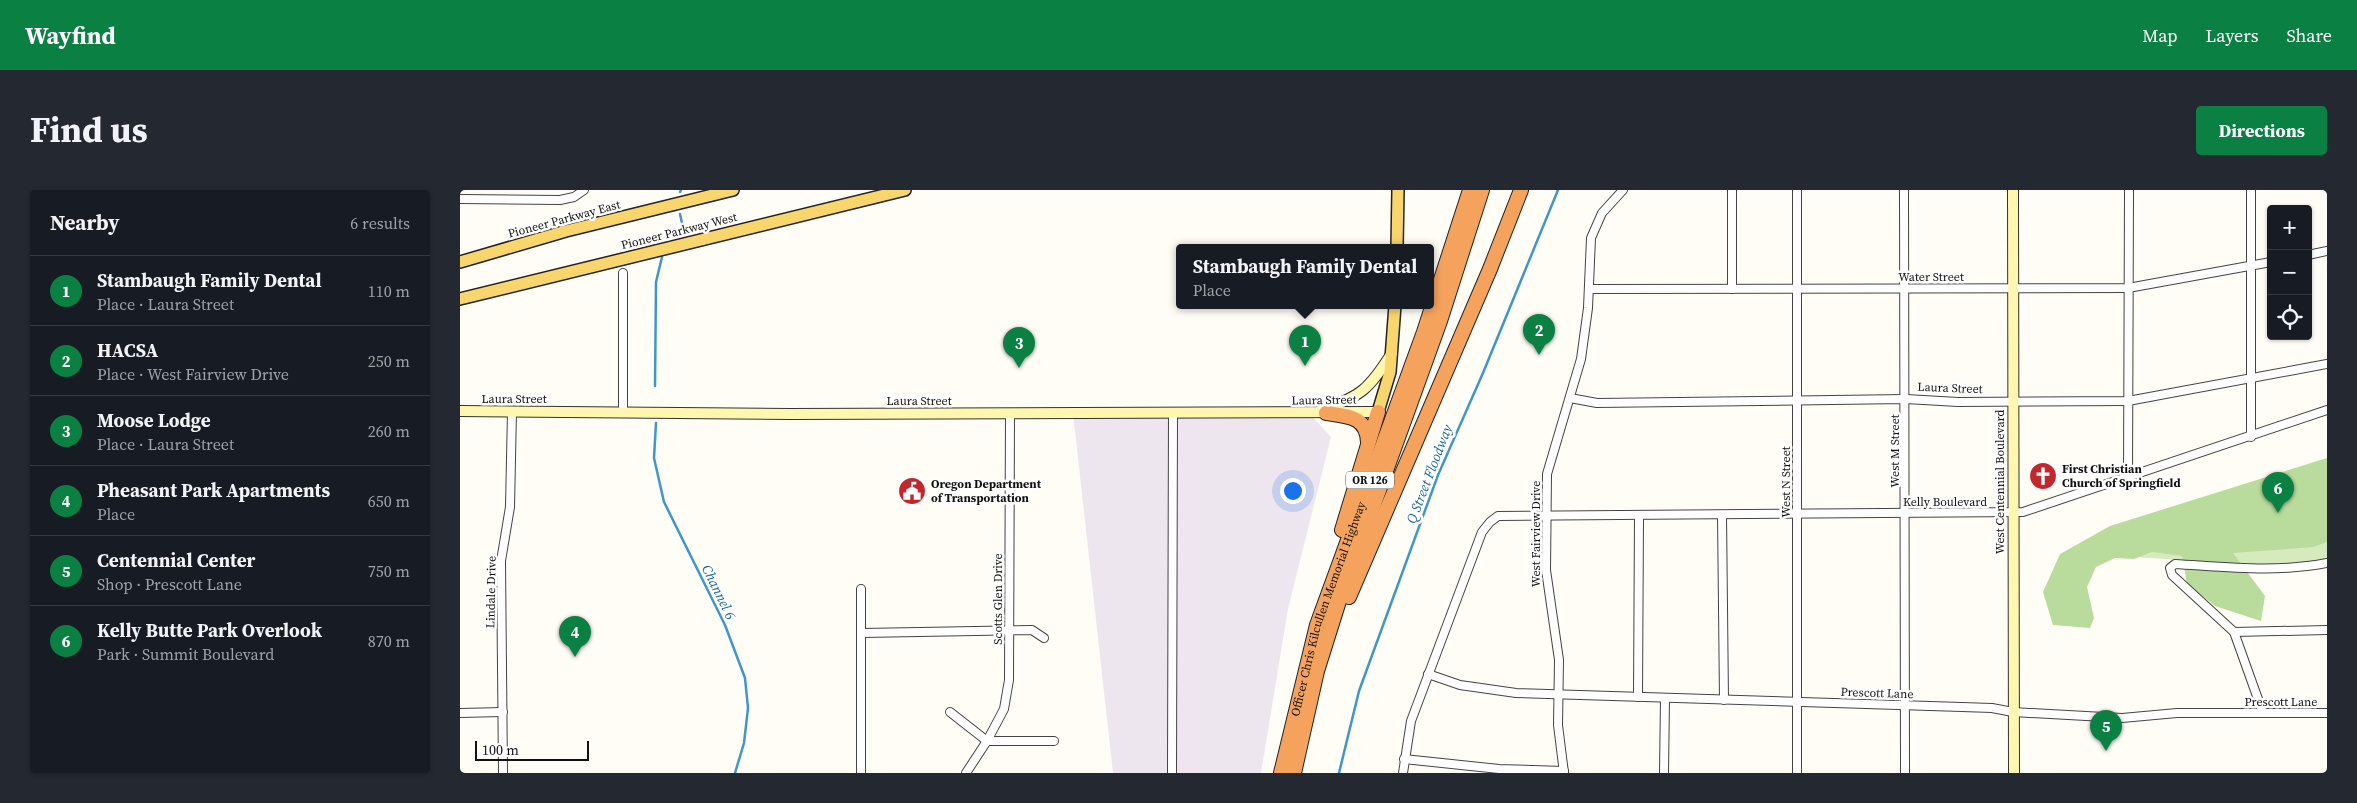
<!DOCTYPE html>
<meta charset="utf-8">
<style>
:root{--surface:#171b24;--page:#242831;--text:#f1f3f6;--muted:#9ea1a6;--line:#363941;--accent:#0b8043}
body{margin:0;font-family:"Source Serif 4",serif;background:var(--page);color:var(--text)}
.controls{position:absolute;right:15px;top:15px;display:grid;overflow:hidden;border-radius:5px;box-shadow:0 1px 4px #0004}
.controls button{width:45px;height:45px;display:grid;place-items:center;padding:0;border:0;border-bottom:1px solid var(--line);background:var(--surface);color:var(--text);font:25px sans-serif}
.scale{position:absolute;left:15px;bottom:12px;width:114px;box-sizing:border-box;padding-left:5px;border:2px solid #111;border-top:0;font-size:14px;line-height:18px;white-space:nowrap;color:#111;-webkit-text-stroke:4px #fff;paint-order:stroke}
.you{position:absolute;left:832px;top:300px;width:18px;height:18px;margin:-12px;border:4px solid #fff;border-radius:50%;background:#1a73e8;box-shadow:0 0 0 8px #1a73e833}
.badge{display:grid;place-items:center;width:32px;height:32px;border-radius:50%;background:var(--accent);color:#fff;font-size:16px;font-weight:700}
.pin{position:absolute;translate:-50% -41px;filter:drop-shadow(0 1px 2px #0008)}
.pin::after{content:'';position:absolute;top:26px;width:18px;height:15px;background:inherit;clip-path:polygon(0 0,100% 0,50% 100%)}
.popup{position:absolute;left:716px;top:54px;width:258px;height:65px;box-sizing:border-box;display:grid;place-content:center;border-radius:5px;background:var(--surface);filter:drop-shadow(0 1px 4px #0005);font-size:16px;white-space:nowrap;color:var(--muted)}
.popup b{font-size:19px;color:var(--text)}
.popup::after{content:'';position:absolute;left:50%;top:100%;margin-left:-10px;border:10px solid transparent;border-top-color:var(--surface)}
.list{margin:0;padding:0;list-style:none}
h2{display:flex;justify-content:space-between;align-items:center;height:65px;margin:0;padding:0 20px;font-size:21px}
h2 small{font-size:16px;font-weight:400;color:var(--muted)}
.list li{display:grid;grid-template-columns:32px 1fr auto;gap:15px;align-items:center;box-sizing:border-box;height:70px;padding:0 20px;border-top:1px solid var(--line)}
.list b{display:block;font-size:19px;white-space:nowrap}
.list p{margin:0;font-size:16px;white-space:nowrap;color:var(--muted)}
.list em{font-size:16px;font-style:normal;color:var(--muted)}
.icon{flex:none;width:28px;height:28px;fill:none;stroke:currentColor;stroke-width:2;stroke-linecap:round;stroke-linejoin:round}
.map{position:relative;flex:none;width:1867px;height:583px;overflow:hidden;border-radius:5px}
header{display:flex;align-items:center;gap:30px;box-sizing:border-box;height:70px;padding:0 25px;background:var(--accent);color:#fff}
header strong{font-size:24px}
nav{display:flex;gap:28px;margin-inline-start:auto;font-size:18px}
.intro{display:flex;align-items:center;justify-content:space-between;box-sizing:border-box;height:120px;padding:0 30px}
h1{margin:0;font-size:35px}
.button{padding:12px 22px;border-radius:5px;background:var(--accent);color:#fff;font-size:18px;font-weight:700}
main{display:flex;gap:30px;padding:0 30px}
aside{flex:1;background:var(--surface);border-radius:5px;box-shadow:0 1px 4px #0004}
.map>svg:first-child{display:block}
.industrial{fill:#eee6ef}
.green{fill:#d5ebbd}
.forest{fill:#b9dc9c}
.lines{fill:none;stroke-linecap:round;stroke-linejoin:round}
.stream{stroke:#3f96cf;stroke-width:2.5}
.street-casing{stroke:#444;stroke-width:10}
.secondary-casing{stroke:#333;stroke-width:12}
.primary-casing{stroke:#222;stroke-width:14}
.highway-casing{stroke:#222;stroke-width:16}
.street{stroke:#fff;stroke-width:8}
.secondary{stroke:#fff6b0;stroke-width:10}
.primary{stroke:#f9d66b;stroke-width:11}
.highway{stroke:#f5a25d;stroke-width:14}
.labels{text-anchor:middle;stroke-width:5;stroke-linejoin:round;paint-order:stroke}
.shield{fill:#fff;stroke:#585858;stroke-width:1}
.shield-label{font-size:11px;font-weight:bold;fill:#111}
.street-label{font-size:12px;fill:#111;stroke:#fff}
.poi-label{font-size:12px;font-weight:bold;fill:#111;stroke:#fff;text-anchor:start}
.water-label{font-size:14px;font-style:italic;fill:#1768a6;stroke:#fff}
</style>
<header>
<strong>Wayfind</strong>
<nav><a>Map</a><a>Layers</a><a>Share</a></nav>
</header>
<div class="intro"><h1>Find us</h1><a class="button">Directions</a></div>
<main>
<aside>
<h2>Nearby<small>6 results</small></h2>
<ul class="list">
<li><span class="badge">1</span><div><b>Stambaugh Family Dental</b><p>Place · Laura Street</p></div><em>110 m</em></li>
<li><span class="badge">2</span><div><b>HACSA</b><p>Place · West Fairview Drive</p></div><em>250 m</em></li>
<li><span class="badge">3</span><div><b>Moose Lodge</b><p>Place · Laura Street</p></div><em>260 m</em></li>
<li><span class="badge">4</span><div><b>Pheasant Park Apartments</b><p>Place</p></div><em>650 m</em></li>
<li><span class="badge">5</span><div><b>Centennial Center</b><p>Shop · Prescott Lane</p></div><em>750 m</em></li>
<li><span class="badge">6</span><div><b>Kelly Butte Park Overlook</b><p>Park · Summit Boulevard</p></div><em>870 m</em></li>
</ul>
</aside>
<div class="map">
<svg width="1867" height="583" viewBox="0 0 1867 583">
<rect width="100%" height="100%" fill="#fffdf5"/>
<!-- industrial -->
<polygon class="industrial" points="613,223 849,223 871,247 828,419 801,583 653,583"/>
<!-- green -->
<polygon class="green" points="1867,290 1867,370 1841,374 1803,375 1673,367"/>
<!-- forest -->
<polygon class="forest" points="1867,268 1867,352 1853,357 1773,363 1805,406 1801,431 1755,416 1727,394 1722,366 1692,362 1674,369 1655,368 1636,377 1627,397 1634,428 1630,438 1593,435 1583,402 1600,364 1650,336"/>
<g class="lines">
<!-- stream -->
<g class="stream">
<polyline points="220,2 221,0"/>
<polyline points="220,24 222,33"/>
<polyline points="195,196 196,92 202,67"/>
<polyline points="196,233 194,268 204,312 265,435 285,488 288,518 284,553 275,583"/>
<polyline points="879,583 899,501 978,285 1023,183 1098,0"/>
</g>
<!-- street casing -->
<g class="street-casing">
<g id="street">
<polyline points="1272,0 1272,99"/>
<polyline points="1337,0 1337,583"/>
<polyline points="1444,0 1445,583"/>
<polyline points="0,9 100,10 114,7 124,0"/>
<polyline points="1848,65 1867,61"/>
<polyline points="1129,99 1668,98 1811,72"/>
<polyline points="1110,208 1137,213 1446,209 1498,212 1668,211 1867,174"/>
<polyline points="163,221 163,83"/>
<polyline points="1791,247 1791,0"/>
<polyline points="1668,288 1669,0"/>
<polyline points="1262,325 1264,510"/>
<polyline points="401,399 401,583"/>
<polyline points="1774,442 1867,440"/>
<polyline points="402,443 572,440 584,448"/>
<polyline points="968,484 1000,495 1056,503 1502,517 1532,518 1553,522 1662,528 1717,523 1867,523"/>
<polyline points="1178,507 1179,325"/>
<polyline points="490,522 527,551 594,551"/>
<polyline points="0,523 43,522"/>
<path d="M 1803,523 L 1774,442 L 1712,385 L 1710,378 L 1715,374 C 1766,377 1816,383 1867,373"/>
<polyline points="944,569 1039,579 1104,581"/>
<polyline points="43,583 41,371 50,317 52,221"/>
<polyline points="506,583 527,551 544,519 549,490 550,223"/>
<polyline points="712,583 713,223"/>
<polyline points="943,583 951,531 1022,342 1030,332 1038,326 1563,322 1867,220"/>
<polyline points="1104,583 1098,535 1099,470 1086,380 1087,284 1121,169 1128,118 1131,48 1142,23 1163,0"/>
<polyline points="1204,583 1205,508"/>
</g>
</g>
<!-- secondary casing -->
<g class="secondary-casing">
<g id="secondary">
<polyline points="1553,0 1554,583"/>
<path d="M 861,220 C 901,207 910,198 932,163"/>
<polyline points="0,221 330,224 918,222"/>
</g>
</g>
<!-- primary casing -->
<g class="primary-casing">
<g id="primary">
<polyline points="937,57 938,0"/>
<polyline points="0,72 106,41 273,0"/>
<polyline points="0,109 445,0"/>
<polyline points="918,222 930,182 935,115"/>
</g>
</g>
<!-- highway casing -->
<g class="highway-casing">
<g id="highway">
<path d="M 866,223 C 887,226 907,226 908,252"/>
<polyline points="882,340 918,222"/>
<polyline points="889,407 1030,79 1061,0"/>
<path id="s1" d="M 821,583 L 857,435 L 964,142 L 1010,0"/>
<polyline points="834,583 857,481 879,411 980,131 1022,0"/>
</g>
</g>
<!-- street -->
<use href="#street" class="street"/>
<!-- secondary -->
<use href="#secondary" class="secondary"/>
<!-- primary -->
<use href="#primary" class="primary"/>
<!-- highway -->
<use href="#highway" class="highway"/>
</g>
<!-- icons -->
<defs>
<g id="church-disc" transform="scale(1.4375)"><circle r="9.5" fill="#c4262e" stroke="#fff"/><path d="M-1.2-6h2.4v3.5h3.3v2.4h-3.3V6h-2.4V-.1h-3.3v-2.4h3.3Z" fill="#fff"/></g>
<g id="civic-disc" transform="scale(1.4375)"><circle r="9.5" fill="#c4262e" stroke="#fff"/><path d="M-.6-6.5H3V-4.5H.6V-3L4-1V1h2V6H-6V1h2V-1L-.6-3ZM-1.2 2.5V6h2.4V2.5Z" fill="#fff"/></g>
</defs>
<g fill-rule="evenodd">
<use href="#church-disc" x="1583" y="286"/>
<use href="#civic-disc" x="452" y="301"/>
</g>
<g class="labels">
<!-- shield labels -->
<rect class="shield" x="886" y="281.5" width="48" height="17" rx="4"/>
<g class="shield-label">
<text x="910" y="294">OR 126</text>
</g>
<!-- street labels -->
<g class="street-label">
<text transform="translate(104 29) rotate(-15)" y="4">Pioneer Parkway East</text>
<text transform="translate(219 41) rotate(-14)" y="4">Pioneer Parkway West</text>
<text x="1471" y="91">Water Street</text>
<text transform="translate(1490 198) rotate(2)" y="4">Laura Street</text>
<text x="54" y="213">Laura Street</text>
<text transform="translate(864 210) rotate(-1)" y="4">Laura Street</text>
<text x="459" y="215">Laura Street</text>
<text transform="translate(1435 261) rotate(-90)" y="4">West M Street</text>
<text transform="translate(1326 292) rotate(-90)" y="4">West N Street</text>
<text transform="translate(1540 292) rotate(-90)" y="4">West Centennial Boulevard</text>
<text x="1485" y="316">Kelly Boulevard</text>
<text transform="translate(1076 344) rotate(-90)" y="4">West Fairview Drive</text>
<text transform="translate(31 402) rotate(-89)" y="4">Lindale Drive</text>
<text transform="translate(538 409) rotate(-90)" y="4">Scotts Glen Drive</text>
<text dy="4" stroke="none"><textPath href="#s1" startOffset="171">Officer Chris Kilcullen Memorial Highway</textPath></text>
<text transform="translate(1417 503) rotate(2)" y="4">Prescott Lane</text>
<text x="1821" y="516">Prescott Lane</text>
</g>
<!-- poi labels -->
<g class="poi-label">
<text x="1602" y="283">First Christian<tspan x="1602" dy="14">Church of Springfield</tspan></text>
<text x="471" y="298">Oregon Department<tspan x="471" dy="14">of Transportation</tspan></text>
</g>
<!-- water labels -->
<g class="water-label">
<text transform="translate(969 284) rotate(-69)" y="5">Q Street Floodway</text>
<text transform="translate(259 402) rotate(64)" y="5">Channel 6</text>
</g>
</g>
</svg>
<div class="controls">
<button>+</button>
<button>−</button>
<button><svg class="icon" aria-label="locate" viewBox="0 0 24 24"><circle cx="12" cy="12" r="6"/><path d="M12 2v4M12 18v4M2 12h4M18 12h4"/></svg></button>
</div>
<div class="scale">100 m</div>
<div class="you"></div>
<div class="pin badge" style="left:845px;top:176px">1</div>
<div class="popup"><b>Stambaugh Family Dental</b>Place</div>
<div class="pin badge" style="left:1079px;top:165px">2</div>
<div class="pin badge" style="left:559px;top:178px">3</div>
<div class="pin badge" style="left:115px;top:467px">4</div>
<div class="pin badge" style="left:1646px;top:561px">5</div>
<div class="pin badge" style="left:1818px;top:323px">6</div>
</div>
</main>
